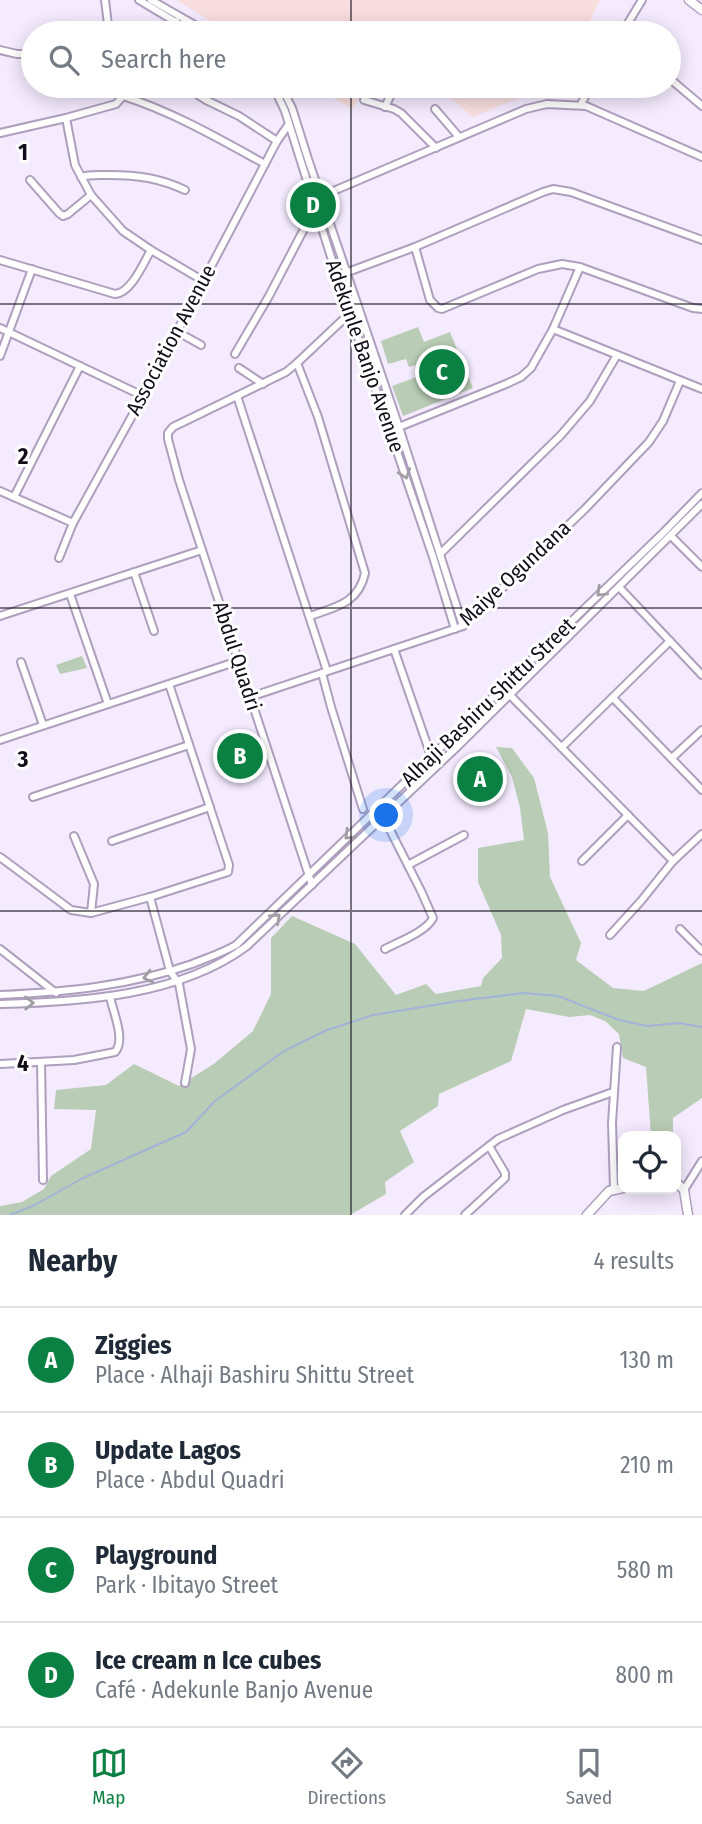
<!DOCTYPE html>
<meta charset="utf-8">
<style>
:root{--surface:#fff;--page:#f6f6f7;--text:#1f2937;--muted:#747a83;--line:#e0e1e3;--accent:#0b8043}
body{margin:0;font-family:"Fira Sans Condensed",sans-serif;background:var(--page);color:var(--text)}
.controls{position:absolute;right:21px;bottom:21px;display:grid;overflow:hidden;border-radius:14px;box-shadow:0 4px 18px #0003}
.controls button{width:63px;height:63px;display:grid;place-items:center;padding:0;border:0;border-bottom:2px solid var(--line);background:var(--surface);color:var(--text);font:35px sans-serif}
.you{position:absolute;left:387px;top:816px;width:24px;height:24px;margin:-18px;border:5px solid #fff;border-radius:50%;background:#1a73e8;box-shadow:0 0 0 10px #1a73e833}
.badge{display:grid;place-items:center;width:46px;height:46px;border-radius:50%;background:var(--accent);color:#fff;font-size:23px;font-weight:700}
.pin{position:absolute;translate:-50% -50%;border:4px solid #fff;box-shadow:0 2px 7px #0006}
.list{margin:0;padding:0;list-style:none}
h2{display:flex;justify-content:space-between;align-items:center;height:91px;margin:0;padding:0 28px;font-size:30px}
h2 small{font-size:23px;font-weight:400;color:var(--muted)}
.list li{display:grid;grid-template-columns:46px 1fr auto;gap:21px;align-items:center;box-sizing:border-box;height:105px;padding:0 28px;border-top:2px solid var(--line)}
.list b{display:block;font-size:26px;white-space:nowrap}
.list p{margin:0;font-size:23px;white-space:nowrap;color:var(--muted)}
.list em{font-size:23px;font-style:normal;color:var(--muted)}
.icon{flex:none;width:38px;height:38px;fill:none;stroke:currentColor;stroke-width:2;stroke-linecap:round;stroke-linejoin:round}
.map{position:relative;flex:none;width:702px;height:1215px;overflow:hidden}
.search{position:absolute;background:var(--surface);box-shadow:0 4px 18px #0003;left:21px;right:21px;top:21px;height:77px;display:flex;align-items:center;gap:18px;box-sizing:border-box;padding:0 24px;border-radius:38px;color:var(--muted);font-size:26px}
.sheet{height:511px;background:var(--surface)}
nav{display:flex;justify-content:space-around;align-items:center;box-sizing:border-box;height:98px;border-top:2px solid var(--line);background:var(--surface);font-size:19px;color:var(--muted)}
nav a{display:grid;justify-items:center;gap:4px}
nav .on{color:var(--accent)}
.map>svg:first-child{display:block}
.commercial{fill:#f9dedf}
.green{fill:#b9ccb5}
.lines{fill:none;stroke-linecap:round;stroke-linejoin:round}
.stream{stroke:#a1b4d7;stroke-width:2}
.minor-casing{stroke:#ae9fbe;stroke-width:10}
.tertiary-casing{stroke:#ae9fbe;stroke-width:11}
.minor{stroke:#fff;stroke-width:6}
.tertiary{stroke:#fff;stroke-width:8}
.oneway{stroke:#a09ea3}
.grid{fill:none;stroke:#120d18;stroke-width:2;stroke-opacity:0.55}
.labels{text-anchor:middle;stroke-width:6;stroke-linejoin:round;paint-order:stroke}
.street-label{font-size:21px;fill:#120d18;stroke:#fff}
.grid-label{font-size:23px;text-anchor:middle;font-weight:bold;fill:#120d18;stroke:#fff;stroke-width:6;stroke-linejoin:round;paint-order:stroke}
</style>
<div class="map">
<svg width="702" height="1215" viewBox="0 0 702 1215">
<rect width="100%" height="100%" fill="#f4ebfe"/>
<!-- commercial -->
<g class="commercial">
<polygon points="176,0 600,0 584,33 230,33"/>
<polygon points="315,86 366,86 352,109"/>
<polygon points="439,86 560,86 554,97 537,91 472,117"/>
</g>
<!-- green -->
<g class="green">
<polygon points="418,327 424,342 450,332 473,388 403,416 392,386 419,376 415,365 409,367 406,359 388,364 381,341"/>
<polygon points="82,656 87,668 60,674 56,665"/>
<polygon points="496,747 512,748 534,778 548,833 550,877 581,943 576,960 613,988 644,991 702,963 702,1098 673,1118 673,1136 651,1135 646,1067 623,1058 619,1034 605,1021 590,1015 569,1017 526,1009 511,1061 439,1094 438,1106 400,1131 414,1162 385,1182 386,1194 350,1215 0,1215 0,1206 22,1202 44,1189 51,1176 91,1149 96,1110 54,1109 56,1090 106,1085 134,1064 179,1086 215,1063 253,1031 271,994 271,938 292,916 355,944 396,995 426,984 436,994 481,986 483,978 502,958 501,935 478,882 478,848 524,840 520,808 512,777"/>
</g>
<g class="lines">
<!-- stream -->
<polyline class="stream" points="10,1215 35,1205 81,1179 186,1132 215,1101 284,1051 327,1030 373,1015 459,1001 523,993 558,996 619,1020 647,1026 679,1023 702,1027"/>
<!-- minor casing -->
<g class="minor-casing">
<g id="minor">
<polyline points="105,0 109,33"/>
<polyline points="139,0 194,33"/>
<polyline points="151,0 209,33"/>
<polyline points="173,33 176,21"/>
<polyline points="622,33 642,0"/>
<polyline points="0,50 17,54 33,54"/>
<polyline points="669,78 702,106"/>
<path d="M 118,86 L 123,96 C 173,112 218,138 265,164"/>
<polyline points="184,86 206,100 239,116 277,141"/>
<polyline points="272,86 277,94 285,111 337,276 433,557 455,629"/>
<polyline points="281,86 292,108 308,159 399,427 463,626"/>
<polyline points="364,100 394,109 401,113 436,148"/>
<polyline points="581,104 591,86"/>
<polyline points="385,107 395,86"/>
<polyline points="435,109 459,137"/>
<polyline points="66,118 75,165 91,195 123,231 151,250 202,280"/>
<polyline points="0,133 66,118 116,104 123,96"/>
<path d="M 81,177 C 90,174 99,175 109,175 C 138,175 159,178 185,190"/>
<polyline points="30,180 59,213 63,216 68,214 91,195"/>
<polyline points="317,198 526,109 547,104 586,106 702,157"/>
<polyline points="415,247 430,300 438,308 442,309 538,269 562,264 580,267 693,308 702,309"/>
<path d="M 0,260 L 115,294 C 131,293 143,264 151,250"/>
<polyline points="337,276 415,247 543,192 553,189 571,192 702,240"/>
<polyline points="0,328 143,396"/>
<polyline points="553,329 702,389"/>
<polyline points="176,331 201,345"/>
<polyline points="235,354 269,296 316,206"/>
<polyline points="0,356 32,269"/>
<path d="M 297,363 L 318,417 L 365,573 C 359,603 336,607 310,616"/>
<polyline points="239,368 263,384"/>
<polyline points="237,396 327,671"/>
<polyline points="399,427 506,384 521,377 531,368 553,329 580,267"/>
<polyline points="0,491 73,523"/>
<polyline points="14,497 80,366"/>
<polyline points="671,536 702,567"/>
<polyline points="440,554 561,435 590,401 617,355"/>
<polyline points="59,558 73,523 143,396 277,141 289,124"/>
<polyline points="134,572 154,631"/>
<polyline points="619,587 702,675"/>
<polyline points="70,594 108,704"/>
<polyline points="0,616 202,550"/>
<polyline points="394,649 431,756"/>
<polyline points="21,662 43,725"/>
<polyline points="322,673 331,707 363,809"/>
<polyline points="508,693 673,861"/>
<polyline points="250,697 463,626 585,509 649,442 663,421 680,381"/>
<polyline points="613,698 702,790"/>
<polyline points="0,740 238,661"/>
<polyline points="562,747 670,641"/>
<polyline points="672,758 702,730"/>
<polyline points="33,797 189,745"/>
<path d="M 384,818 L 421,891 L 433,918 C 426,932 398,942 385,949"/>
<polyline points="74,836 94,884 91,913"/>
<polyline points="112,841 210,807"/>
<polyline points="0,857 71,910 91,913 150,897 228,872 229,865 169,684"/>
<polyline points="582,861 628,815"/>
<polyline points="408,865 464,835"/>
<polyline points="312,885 179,480 168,439 168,433 173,427 286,372 297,363 350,313"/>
<polyline points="150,897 170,971 179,984 186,1022 191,1049 185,1083"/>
<polyline points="680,929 702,951"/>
<polyline points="610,935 641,901 673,861 702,834"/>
<polyline points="0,949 56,993"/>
<path d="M 0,995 C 66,992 129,986 192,964 C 207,958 222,953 236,945 L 664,532 L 702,493"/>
<path d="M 0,1004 C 81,1002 180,996 247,946 L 457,747 L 702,504"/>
<polyline points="41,1062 43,1180"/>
<path d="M 0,1064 L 74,1060 L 115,1052 C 126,1040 113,1012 110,997"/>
<polyline points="614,1189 612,1123 617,1047"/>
<polyline points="684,1190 702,1161"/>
<polyline points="405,1215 423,1197 498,1139 563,1110 613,1092"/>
<polyline points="465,1215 505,1178 505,1173 489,1146"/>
</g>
</g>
<!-- tertiary casing -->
<g class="tertiary-casing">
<g id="tertiary">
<polyline points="689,0 702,10"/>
<polyline points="676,1182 684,1190 688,1215"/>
<polyline points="587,1215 609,1191 623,1188"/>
</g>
</g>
<!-- minor -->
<use href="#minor" class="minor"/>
<!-- tertiary -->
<use href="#tertiary" class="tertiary"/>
</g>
<!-- one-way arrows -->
<defs><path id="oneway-chevron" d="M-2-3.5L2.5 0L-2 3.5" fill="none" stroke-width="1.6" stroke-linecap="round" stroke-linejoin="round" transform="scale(1.75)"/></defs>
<g class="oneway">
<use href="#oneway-chevron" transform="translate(405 474) rotate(71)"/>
<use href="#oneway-chevron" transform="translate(601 592) rotate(136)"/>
<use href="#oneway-chevron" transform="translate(349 835) rotate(136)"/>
<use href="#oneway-chevron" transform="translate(276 918) rotate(-43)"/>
<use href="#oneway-chevron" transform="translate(148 977) rotate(167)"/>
<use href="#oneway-chevron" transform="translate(29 1003) rotate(-1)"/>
</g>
<!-- grid -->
<path class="grid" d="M 351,0 L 351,33M 351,86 L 351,1215M 0,304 L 702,304M 0,608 L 702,608M 0,911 L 702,911"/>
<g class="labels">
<!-- street labels -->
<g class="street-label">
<text transform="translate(171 340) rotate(-62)" y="7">Association Avenue</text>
<text transform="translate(365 356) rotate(71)" y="7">Adekunle Banjo Avenue</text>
<text transform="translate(515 573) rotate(-43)" y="7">Maiye Ogundana</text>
<text transform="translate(237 656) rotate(72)" y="7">Abdul Quadri</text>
<text transform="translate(488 702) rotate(-44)" y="7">Alhaji Bashiru Shittu Street</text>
</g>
</g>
<g class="grid-label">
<text x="23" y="160">1</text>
<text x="23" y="464">2</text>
<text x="23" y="767">3</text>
<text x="23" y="1071">4</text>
</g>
</svg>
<div class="controls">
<button><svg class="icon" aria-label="locate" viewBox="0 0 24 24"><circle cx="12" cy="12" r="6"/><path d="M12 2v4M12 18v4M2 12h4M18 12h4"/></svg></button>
</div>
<div class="you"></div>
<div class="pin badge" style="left:480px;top:779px">A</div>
<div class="pin badge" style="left:240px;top:756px">B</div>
<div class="pin badge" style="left:442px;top:372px">C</div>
<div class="pin badge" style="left:313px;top:205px">D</div>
<div class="search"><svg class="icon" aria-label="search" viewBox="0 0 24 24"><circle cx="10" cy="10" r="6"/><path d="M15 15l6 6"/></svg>Search here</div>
</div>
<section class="sheet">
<h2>Nearby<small>4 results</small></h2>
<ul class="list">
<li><span class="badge">A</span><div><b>Ziggies</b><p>Place · Alhaji Bashiru Shittu Street</p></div><em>130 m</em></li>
<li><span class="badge">B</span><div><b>Update Lagos</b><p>Place · Abdul Quadri</p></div><em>210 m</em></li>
<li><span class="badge">C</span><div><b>Playground</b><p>Park · Ibitayo Street</p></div><em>580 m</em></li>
<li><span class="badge">D</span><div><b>Ice cream n Ice cubes</b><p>Café · Adekunle Banjo Avenue</p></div><em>800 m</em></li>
</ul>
</section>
<nav>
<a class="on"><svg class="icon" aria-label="map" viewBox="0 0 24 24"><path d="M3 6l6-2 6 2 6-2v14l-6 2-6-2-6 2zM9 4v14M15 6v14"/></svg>Map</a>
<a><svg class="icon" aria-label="directions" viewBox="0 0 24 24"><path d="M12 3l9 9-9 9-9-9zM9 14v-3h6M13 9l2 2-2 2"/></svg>Directions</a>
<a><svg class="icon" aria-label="saved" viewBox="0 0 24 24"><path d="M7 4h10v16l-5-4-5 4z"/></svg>Saved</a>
</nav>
